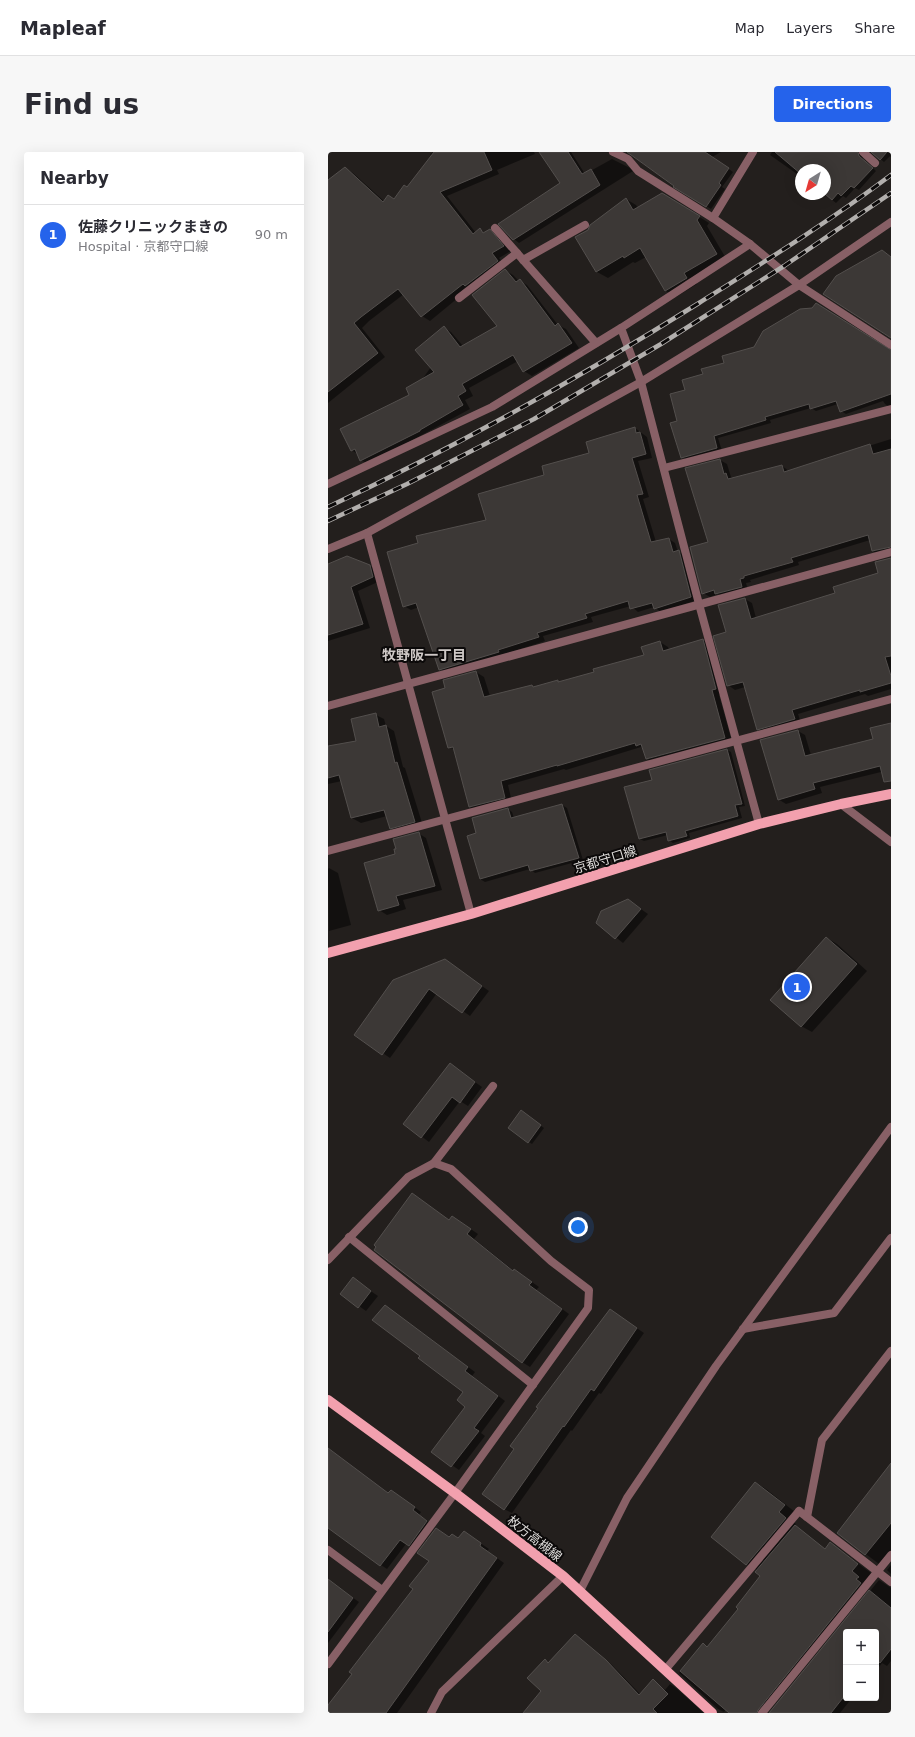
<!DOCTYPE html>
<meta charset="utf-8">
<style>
:root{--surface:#fff;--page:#f7f7f7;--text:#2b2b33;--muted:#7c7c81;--line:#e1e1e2;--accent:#2563eb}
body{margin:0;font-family:"DejaVu Sans","Noto Sans JP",sans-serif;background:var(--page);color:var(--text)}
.controls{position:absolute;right:12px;bottom:12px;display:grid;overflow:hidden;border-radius:4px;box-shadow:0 4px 16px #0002}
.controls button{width:36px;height:36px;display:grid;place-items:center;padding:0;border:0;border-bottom:1px solid var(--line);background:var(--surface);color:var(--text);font:20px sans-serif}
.compass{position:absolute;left:467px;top:12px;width:36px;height:36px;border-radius:50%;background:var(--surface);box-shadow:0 4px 16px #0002;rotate:217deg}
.you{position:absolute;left:250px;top:1075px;width:14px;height:14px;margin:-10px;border:3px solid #fff;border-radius:50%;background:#1a73e8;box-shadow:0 0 0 6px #1a73e833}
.badge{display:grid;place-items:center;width:26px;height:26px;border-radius:50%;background:var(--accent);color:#fff;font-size:13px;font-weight:700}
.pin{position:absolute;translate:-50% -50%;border:2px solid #fff;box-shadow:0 1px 4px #0006}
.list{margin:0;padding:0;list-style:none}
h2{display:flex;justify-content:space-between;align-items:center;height:52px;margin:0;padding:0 16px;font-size:17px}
h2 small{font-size:13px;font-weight:400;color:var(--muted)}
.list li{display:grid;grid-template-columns:26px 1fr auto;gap:12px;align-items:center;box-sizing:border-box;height:60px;padding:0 16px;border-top:1px solid var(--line)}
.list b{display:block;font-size:15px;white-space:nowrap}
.list p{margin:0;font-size:13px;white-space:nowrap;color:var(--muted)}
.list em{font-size:13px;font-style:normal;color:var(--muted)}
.map{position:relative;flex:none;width:563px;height:1561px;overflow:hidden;border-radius:4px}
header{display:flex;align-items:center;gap:24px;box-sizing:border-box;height:56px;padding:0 20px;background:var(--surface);border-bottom:1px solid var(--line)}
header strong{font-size:19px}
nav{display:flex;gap:22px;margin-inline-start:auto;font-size:14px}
.intro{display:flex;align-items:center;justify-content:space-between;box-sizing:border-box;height:96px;padding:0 24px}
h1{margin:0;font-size:28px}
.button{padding:10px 18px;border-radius:4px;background:var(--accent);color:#fff;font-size:14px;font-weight:700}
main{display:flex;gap:24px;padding:0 24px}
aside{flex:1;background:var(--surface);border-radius:4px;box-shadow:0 4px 16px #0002}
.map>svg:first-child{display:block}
.shadow{fill:#0007}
.building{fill:#3c3836;stroke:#534f4d}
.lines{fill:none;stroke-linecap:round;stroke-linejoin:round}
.lane{stroke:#886066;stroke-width:8}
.street{stroke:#886066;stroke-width:8}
.primary{stroke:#f2a0ae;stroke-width:10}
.rail-casing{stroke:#b2afad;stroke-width:4.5}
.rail{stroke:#0b0909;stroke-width:3;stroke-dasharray:9;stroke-linecap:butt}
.labels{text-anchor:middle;stroke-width:4;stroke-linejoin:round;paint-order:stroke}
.street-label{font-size:13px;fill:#dfdddb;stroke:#0b0909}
.neighbourhood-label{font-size:14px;font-weight:bold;fill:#cec8c6;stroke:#0b0909}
</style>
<header>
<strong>Mapleaf</strong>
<nav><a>Map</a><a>Layers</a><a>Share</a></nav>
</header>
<div class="intro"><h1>Find us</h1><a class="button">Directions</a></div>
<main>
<aside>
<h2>Nearby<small></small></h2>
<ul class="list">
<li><span class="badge">1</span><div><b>佐藤クリニックまきの</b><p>Hospital · 京都守口線</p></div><em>90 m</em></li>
</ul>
</aside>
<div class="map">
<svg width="563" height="1561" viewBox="0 0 563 1561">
<rect width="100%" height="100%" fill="#231f1d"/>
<!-- shadow -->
<g class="shadow">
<polygon points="106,0 206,0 207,2 169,18 171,22 119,44 148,81 152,78 157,81 162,78 170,83 183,99 171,106 177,113 142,136 102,169 94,164 76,142 41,169 34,176 57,205 0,251 0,29 17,16 25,21 57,50 66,48 79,36 104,5 102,2"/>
<polygon points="213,0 243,0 257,22 284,7 302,16 305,19 191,91 186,87 234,31"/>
<polygon points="299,0 393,0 384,5 405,20 394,35 397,37 383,57 347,35"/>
<polygon points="444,0 535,0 534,2 535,7 548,19 531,38 527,36 518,46 515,44 508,51 497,42 497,18 473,18 473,20 471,19 469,22 442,3"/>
<polygon points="544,0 563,0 563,5 562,4 556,10"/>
<polygon points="298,47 308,53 310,56 345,48 381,71 379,74 399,108 366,127 369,132 348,145 338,139 318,105 307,111 305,110 280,126 269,120 248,85 261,78"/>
<polygon points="177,118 185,123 191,129 192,129 199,133 230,173 238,177 251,196 204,224 196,219 190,209 141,236 145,244 137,248 142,257 40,312 33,308 30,302 23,298 83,243 103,215 116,176 123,180 135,194 170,175"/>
<polygon points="563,199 563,256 557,252 555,249 518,262 513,259 510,252 488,259 483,256 442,268 443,271 390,286 394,299 359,308 354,305 343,272"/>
<polygon points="307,276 319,285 324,306 310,309 321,345 315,347 328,390 341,387 347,391 350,400 358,403 369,448 333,460 326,455 310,460 303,454 263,465 265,470 215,484 217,489 118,521 112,517 91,455 83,458 76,454 159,369 217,323 262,302"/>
<polygon points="563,287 563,400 552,403 545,399 542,388 470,410 471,413 422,428 423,430 418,431 420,439 395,446 390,442 382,445 375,441 392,308 399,312 403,325 405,326 454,314 461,319"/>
<polygon points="563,407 563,537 540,544 537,542 470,562 473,571 437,581 430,577 417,535 407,538 400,533 399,481 417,447 424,451 428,466 508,442 551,422"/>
<polygon points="0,413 42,414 49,418 52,429 30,439 42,476 0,489"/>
<polygon points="375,488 383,493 396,541 391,543 404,590 327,611 319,607 316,597 313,595 238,618 236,617 180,633 184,650 149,659 142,655 127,598 121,595 119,536 148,520 156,525 162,544 204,534 207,535 230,530 232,531 267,521 317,503 332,490 340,495 341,498"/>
<polygon points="48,563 56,567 58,574 66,579 75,615 77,616 95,674 71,681 63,676 59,664 33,671 24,666 14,629 0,632 0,595 30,590"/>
<polygon points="563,572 563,624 561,625 553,620 492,635 494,641 458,652 450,647 470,579 477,583 483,603 546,587"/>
<polygon points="399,598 403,600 417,654 411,655 414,666 361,681 362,686 345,691 341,688 340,683 316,689 312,687 325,628"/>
<polygon points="234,653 239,656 255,708 207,721 202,717 157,730 152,727 180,657 184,660 186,666"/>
<polygon points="90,681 98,686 114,738 75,748 78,757 59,763 51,758 70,697"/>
<polygon points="1,716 10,721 23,773 1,779 0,717"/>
<polygon points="300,748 320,762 295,791 270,771"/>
<polygon points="499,786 509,792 539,819 484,880 473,874"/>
<polygon points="124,813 161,839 142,864 109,841 62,906 28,883"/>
<polygon points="123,913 154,935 140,954 132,949 101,990 77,972"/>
<polygon points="197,962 216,976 204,992 201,990"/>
<polygon points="85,1042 122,1069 125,1065 150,1082 146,1087 186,1119 194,1123 211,1135 208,1138 241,1162 202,1215 194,1210"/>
<polygon points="25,1127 50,1144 38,1159 14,1142"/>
<polygon points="282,1158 316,1181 273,1242 271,1241 244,1279 243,1278 184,1361 176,1357 188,1297"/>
<polygon points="64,1159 147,1220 144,1224 177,1249 153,1281 157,1284 131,1318 105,1300 139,1255 136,1240 93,1204"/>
<polygon points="0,1296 61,1342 70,1343 93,1360 91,1363 106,1374 88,1397 78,1392 59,1417 29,1397 0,1375"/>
<polygon points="563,1313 563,1406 555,1415 510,1381"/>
<polygon points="428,1331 438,1337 467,1360 462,1367 468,1372 467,1374 497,1397 502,1391 508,1395 547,1424 441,1554 434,1550 425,1561 402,1561 398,1557 396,1560 390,1557 351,1521 375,1493 380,1495 411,1456 433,1424 429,1418 419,1412 384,1385"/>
<polygon points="108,1377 122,1386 131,1387 136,1380 161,1397 159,1399 176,1411 69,1561 0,1561 0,1555 86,1437 102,1409"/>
<polygon points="563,1413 563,1422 559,1418"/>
<polygon points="0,1428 31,1450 0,1491"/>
<polygon points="551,1428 563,1436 563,1509 559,1514 554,1511 548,1519 548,1480 518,1480 518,1546 524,1546 512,1561 448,1561 445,1558"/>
<polygon points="247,1483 284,1513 312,1542 326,1529 337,1538 342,1532 348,1536 376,1561 196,1561 215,1539 217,1509 221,1511"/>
</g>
<!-- building -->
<g class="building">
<polygon points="106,0 156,0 164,18 112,40 145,82 152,76 155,81 162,77 176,94 164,101 170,109 137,134 135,132 93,165 70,137 33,165 26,171 50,201 0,240 0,28 17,15 55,50 60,43 66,47 76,33 79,35"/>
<polygon points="211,0 240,0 254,22 263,17 272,33 185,88 170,72 232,31"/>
<polygon points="299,0 377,0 401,16 391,31 393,33 378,55 345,35 346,34"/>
<polygon points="447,0 530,0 531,4 545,16 526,36 523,34 513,44 510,41 504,48 497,42 497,18 473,18 473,22"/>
<polygon points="543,0 559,0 552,8"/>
<polygon points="334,41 372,64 369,68 389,102 356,121 359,126 337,139 312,96 296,106 295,104 268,120 247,85 260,78 262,73 298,46 305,58"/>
<polygon points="554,98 563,105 563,186 495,142 508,124"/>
<polygon points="177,117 188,130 192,127 227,174 230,171 244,191 195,220 185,203 134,232 138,239 130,244 135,253 92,278 92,279 32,309 27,297 23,299 12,277 81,243 78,236 106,220 87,198 116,174 132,195 169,174 144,143"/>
<polygon points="488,151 563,198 563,242 512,260 508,249 482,257 481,252 437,265 438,268 386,284 389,296 353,306 342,271 349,269 342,242 357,238 354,228 375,222 373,217 396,211 394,204 426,195 435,179 472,157 484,156"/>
<polygon points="307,275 308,281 312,280 318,302 304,306 315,342 309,343 323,390 341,386 345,400 351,398 363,445 326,457 324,451 302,457 300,449 257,462 259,466 209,481 211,485 170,498 171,500 111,518 88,451 75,455 59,400 90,391 88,384 158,368 150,342 216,323 214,314 261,301 258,290"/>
<polygon points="542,292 545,302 563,297 563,395 544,399 540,383 463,406 465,410 416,424 416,426 412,427 414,435 387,442 386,438 374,442 362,395 380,390 357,316 392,307 396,322 398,321 400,327 454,313 456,320"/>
<polygon points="19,404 42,413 45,425 23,435 35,472 0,483 0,412"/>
<polygon points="563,406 563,504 557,505 563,524 563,531 532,540 532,538 464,558 467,567 429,578 415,530 399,534 385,484 398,480 390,453 417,446 423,467 507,441 505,435 550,421 547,410"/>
<polygon points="375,487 388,537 384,538 397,586 318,607 313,592 308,594 307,591 229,614 229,613 173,629 177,646 141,655 125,595 120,596 104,540 117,536 115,528 148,519 156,545 204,533 205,535 230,528 230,530 266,520 265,517 316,503 313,495 332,489 335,499"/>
<polygon points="48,561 51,575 58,573 67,611 69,610 87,670 62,677 56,658 23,666 11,623 0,626 0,594 28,589 23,567"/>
<polygon points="563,571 563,629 556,630 552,614 485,631 487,637 450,648 432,588 470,578 477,604 545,587 542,576"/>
<polygon points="399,597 414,652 407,653 410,664 357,679 359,684 340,689 338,680 311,687 296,635 324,628 321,618"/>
<polygon points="234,652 251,706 202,719 200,713 152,727 139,684 148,681 144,666 180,656 183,666"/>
<polygon points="91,680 107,734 68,744 71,753 50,759 36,711 67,702 66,697 68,697 65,687"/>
<polygon points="300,747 313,757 287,787 268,771 273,759"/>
<polygon points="498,785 529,812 473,875 442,848"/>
<polygon points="117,807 154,834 134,861 101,837 54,903 26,883 65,828"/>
<polygon points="122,911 147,930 132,951 124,945 93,986 75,972"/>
<polygon points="193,958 213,973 200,991 180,976"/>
<polygon points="84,1041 121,1068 124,1064 143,1077 139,1082 185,1119 186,1117 204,1130 201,1133 234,1157 194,1211 46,1098 48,1095 46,1093"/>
<polygon points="25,1125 43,1139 30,1156 12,1142"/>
<polygon points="57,1153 140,1215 137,1219 170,1244 146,1276 151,1279 123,1315 103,1300 137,1255 129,1248 135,1240 90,1206 92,1204 44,1168"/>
<polygon points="282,1157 309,1176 266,1239 263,1237 236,1275 235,1274 176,1358 154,1342 186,1297 182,1294 210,1256 208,1255"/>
<polygon points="0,1296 60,1341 63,1338 87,1355 85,1358 99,1369 81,1394 72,1388 52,1414 0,1376"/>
<polygon points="563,1311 563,1371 537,1403 509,1381"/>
<polygon points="427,1330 457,1353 451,1360 458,1366 418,1413 383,1385"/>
<polygon points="467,1373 497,1397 502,1390 530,1412 524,1419 531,1425 528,1427 533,1431 430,1558 429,1561 401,1561 352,1519 375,1491 379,1495 410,1457 408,1455 432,1424 427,1420"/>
<polygon points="108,1376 121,1385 124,1382 130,1386 136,1379 153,1391 152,1394 169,1406 58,1561 0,1561 0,1553 24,1522 21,1520 85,1437 81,1434 101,1409 89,1401"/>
<polygon points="0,1427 25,1446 0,1480"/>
<polygon points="541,1438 563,1456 563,1497 552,1511 548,1507 548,1480 518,1480 518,1542 503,1561 441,1561"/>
<polygon points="247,1482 278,1508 311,1543 325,1527 340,1542 325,1557 329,1561 195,1561 213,1539 199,1526 217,1507 220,1511"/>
</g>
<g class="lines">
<!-- lane -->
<g class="lane">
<polyline points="535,0 547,11"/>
<polyline points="167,76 268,191"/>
<polyline points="195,108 257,73"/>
<polyline points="131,146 189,101"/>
<polyline points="415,1177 506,1161 563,1086"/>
<polyline points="479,1365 494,1288 563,1199"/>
<polyline points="337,1518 471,1359"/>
</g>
<!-- street -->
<g class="street">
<polyline points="285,0 300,7 310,19 385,66 422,92 471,133 563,193"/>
<polyline points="385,66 425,0"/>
<polyline points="422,92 293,176 313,230 371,452 431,672"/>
<polyline points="336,316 563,257"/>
<polyline points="0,332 164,255 293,176"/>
<polyline points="39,381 143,762"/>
<polyline points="0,397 39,381 313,230 471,133 563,70"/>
<polyline points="0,554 563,400"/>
<polyline points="513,652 563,690"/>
<polyline points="0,699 563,547"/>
<polyline points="106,1011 165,934"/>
<polyline points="21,1085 205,1233"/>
<polyline points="0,1108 80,1025 106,1011 123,1017 223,1109 261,1138 260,1156 127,1341 0,1512"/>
<polyline points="471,1359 563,1430"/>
<polyline points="0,1398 54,1438"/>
<polyline points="252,1439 299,1346 388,1214 563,975"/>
<polyline points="103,1561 114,1540 235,1424"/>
<polyline points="434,1561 563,1403"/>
</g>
<!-- primary -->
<g class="primary">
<polyline points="0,801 143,762 431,672 513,652 563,642"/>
<polyline points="0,1248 127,1341 235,1424 384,1561"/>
</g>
<!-- rail casing -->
<g class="rail-casing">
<g id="rail">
<path d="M 0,355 C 128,295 251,226 371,151 C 436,110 502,69 563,23"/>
<polyline points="0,369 79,332 206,267 333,192 456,114 563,41"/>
</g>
</g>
<!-- rail -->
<use href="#rail" class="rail"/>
</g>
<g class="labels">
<!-- street labels -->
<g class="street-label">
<text transform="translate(277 707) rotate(-17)" y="5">京都守口線</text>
<text transform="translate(207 1386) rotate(38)" y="5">枚方高槻線</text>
</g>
<!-- neighbourhood labels -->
<g class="neighbourhood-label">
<text x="96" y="508">牧野阪一丁目</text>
</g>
</g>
</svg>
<div class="controls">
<button>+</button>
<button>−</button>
</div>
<svg class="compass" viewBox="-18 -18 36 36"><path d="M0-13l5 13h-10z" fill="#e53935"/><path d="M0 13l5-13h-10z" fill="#7c7c81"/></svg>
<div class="you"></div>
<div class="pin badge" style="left:469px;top:835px">1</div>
</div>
</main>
